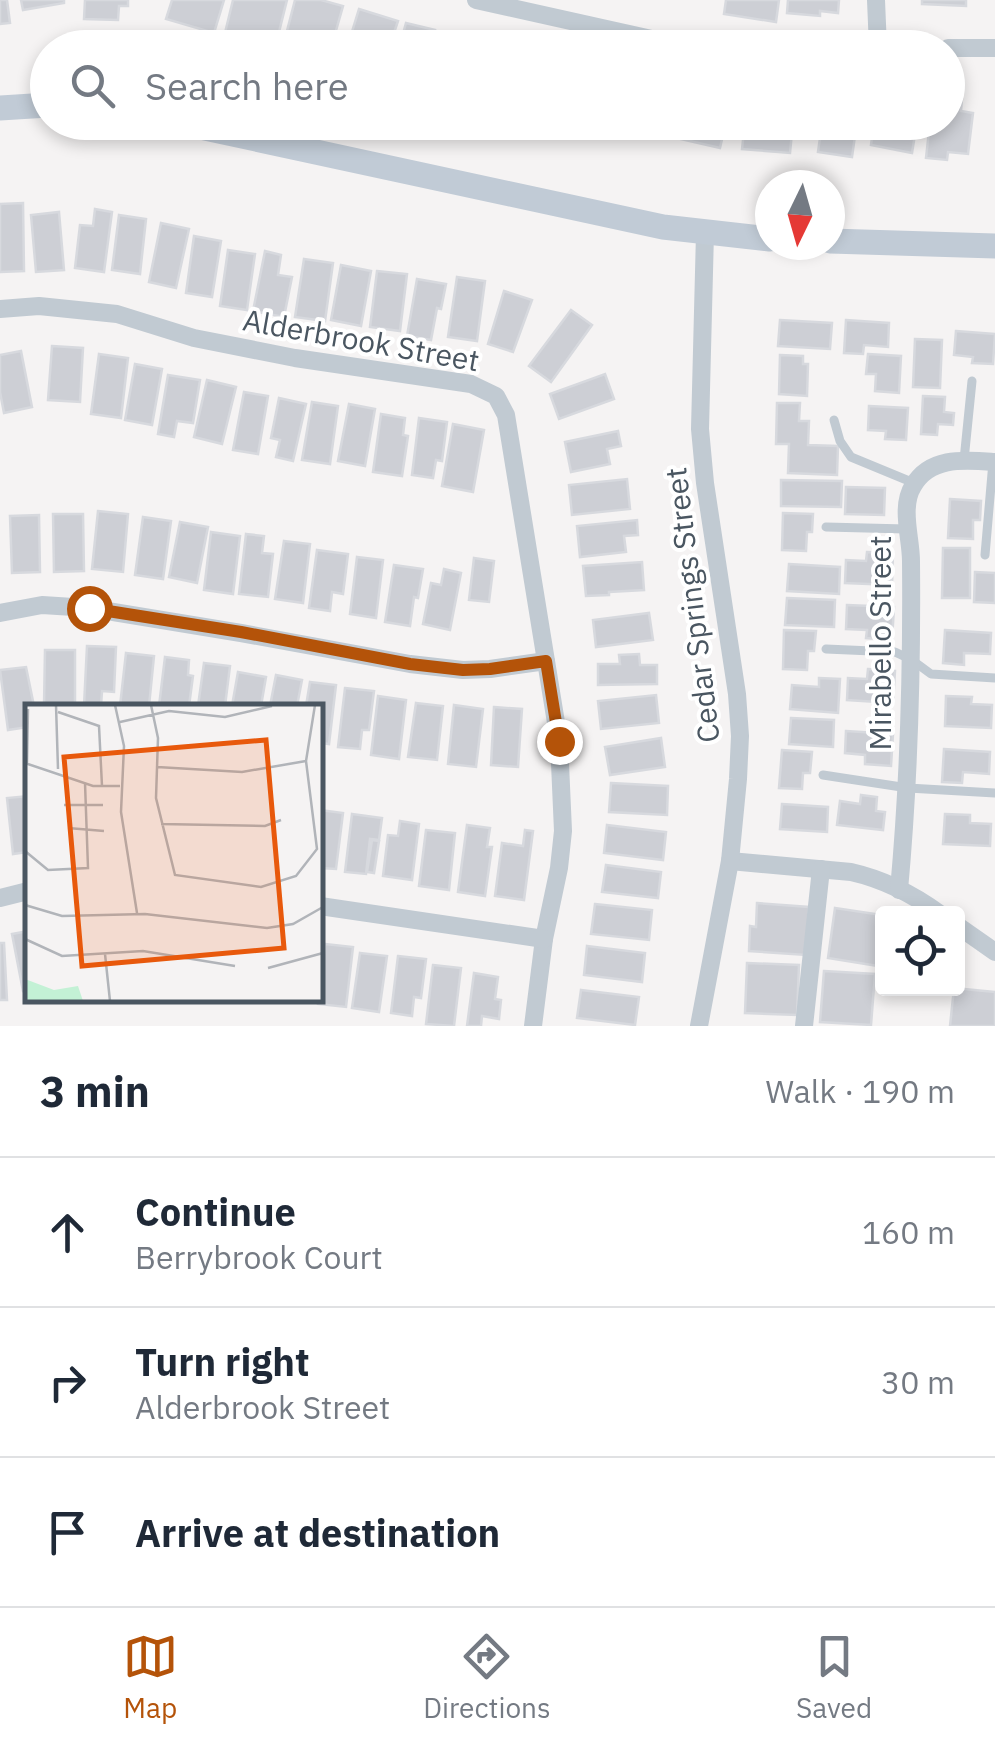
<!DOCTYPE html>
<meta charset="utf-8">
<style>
:root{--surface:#fff;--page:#f6f6f7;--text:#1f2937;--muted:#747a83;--line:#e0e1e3;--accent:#b45309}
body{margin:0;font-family:"IBM Plex Sans",sans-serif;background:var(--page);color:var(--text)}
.controls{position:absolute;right:30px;bottom:30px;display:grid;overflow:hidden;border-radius:10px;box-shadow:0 5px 15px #0003}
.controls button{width:90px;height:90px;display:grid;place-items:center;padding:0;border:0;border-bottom:2px solid var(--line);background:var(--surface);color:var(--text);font:50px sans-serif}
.compass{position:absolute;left:755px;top:170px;width:90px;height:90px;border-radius:50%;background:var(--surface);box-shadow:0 5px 15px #0003;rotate:185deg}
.stop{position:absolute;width:30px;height:30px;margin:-22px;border:8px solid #b45309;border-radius:50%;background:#fff}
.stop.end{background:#b45309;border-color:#fff;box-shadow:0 2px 10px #0008}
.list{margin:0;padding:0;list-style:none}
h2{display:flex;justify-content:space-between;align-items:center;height:130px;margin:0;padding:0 40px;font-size:42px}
h2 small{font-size:32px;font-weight:400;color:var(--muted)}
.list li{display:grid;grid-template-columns:65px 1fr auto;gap:30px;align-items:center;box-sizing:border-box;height:150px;padding:0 40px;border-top:2px solid var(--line)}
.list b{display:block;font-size:38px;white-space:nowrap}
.list p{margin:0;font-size:32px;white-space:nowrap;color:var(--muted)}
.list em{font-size:32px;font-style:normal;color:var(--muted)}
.icon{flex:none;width:55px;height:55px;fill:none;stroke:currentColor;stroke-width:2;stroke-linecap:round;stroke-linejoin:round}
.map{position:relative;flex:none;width:995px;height:1026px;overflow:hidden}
.search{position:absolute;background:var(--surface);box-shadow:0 5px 15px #0003;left:30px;right:30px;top:30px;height:110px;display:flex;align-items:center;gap:25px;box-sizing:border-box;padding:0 35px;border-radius:55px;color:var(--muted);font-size:38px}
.sheet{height:580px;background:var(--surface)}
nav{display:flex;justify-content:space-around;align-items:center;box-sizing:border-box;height:140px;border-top:2px solid var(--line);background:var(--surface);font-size:28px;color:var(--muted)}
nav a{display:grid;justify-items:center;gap:5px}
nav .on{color:var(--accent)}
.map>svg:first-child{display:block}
.building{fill:#cdcfd5;stroke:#d7d9de;stroke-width:2.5}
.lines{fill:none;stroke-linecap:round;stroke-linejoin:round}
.lane{stroke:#c1cad2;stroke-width:9}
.street{stroke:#c1cad2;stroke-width:18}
.secondary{stroke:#c1cbd6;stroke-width:25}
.route{stroke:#b45309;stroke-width:12}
.labels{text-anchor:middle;stroke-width:8;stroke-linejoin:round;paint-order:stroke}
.street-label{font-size:30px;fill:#4a5661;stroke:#fff}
.inset-road{fill:none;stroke:#b1b4b9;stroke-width:2.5}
.view{fill:#e8590c;fill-opacity:0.15;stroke:#e8590c;stroke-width:5}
.inset-edge{fill:none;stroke:#4a5661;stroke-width:5}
</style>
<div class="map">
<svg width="995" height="1026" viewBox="0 0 995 1026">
<rect width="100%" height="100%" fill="#f5f3f3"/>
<!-- building -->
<g class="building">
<polygon points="0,0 7,0 10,23 0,24"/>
<polygon points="21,0 64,0 64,3 23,10"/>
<polygon points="85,0 128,0 128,6 119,6 118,20 84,19"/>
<polygon points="172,0 224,0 214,33 166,19"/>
<polygon points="233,0 287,0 275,48 250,48 223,41"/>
<polygon points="295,0 321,0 343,6 331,48 297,48 300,35 287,31"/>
<polygon points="726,0 779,0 776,22 724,14"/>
<polygon points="788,0 839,0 838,13 820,11 820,16 787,13"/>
<polygon points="922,0 966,0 966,6 922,4"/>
<polygon points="359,9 398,21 389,48 347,48"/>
<polygon points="406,23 435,30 432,43 445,48 399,48"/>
<polygon points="948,97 962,99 961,111 973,113 968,154 948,152 947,160 926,158 930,122 948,122"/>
<polygon points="623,122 675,122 672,134 622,125"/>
<polygon points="685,122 726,122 720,148 681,139"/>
<polygon points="745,122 793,122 790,153 742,149"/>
<polygon points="810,122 857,122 852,157 818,152 820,138 808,137"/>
<polygon points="874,122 917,122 912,153 871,145"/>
<polygon points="23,203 24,271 0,272 0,204"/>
<polygon points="95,209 112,212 104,272 75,268 80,225 93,226"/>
<polygon points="59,212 64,270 36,272 31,215"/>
<polygon points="119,215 146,219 140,274 112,270"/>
<polygon points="161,223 189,229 176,288 149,282"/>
<polygon points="194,236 221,241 212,297 186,293"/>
<polygon points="228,250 255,254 247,310 220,306"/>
<polygon points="265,251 281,255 278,275 292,277 284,317 253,311"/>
<polygon points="304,259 333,263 325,321 295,317"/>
<polygon points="341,265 371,271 361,326 331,320"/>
<polygon points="377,271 407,274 400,331 370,327"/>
<polygon points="457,277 485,281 477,341 448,337"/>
<polygon points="417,279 446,284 441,309 437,308 431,340 407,336"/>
<polygon points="504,291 532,300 513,352 488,344"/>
<polygon points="571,310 592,325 551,382 529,366"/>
<polygon points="780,320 832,323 830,349 778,346"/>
<polygon points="846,320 889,323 888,347 864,345 863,354 844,353"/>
<polygon points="956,331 995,334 993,364 972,363 973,357 954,355"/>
<polygon points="915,339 942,340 940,388 913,387"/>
<polygon points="52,346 83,348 80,402 48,400"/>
<polygon points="21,351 32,407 4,413 0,392 0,355"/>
<polygon points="99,354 128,358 121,418 91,414"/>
<polygon points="868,354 901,356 899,393 875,391 876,374 866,374"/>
<polygon points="780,355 803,356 803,364 808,364 807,396 779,394"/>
<polygon points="135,364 162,369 152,425 125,420"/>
<polygon points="605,374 614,399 559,419 550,394"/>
<polygon points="168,375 200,380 193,423 177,421 174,437 158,434"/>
<polygon points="207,380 236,387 222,444 194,437"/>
<polygon points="244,392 268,396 258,454 233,450"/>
<polygon points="923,396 945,397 944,412 954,413 953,425 938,424 937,435 921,434"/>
<polygon points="279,398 306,404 293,461 276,457 280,440 271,438"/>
<polygon points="312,402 338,406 330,464 302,460"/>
<polygon points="777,403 800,403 799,421 809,421 808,445 838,446 837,475 788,473 789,444 776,444"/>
<polygon points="349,404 375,409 365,466 338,461"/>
<polygon points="869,406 908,408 906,440 885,439 886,431 868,430"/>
<polygon points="381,414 405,418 403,435 408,436 402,476 373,472"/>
<polygon points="419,418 447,422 442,461 436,460 433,478 412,475"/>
<polygon points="453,424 484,430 473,492 442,486"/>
<polygon points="618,431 621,446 607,449 610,464 571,472 565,442"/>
<polygon points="627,479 630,509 572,515 569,485"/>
<polygon points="781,480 842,481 841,507 781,506"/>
<polygon points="846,487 885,488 884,515 845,514"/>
<polygon points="950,499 981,501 980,520 973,520 973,539 948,538"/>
<polygon points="98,511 128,514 123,572 92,569"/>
<polygon points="783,513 813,514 812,532 807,532 806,551 782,550"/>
<polygon points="53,514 83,514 84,571 54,572"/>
<polygon points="39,515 40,572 12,573 10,516"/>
<polygon points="143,517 171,521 163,579 135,575"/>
<polygon points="637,520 638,535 624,536 626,552 580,557 577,526"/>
<polygon points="180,522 208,527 197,583 169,577"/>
<polygon points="211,532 240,536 233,594 204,590"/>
<polygon points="246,534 264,536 262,553 273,554 268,597 239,594"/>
<polygon points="284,541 310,544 303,603 275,599"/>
<polygon points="943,548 970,548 970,598 942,598"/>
<polygon points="317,550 348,554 343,594 332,592 330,611 309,608"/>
<polygon points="867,552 893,553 892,585 845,583 846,560 866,561"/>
<polygon points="357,557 383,560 376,618 350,614"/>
<polygon points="474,558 494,561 489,602 469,600"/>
<polygon points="642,562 644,590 609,592 609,595 586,596 583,566"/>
<polygon points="789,564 840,567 839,594 787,591"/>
<polygon points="394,565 423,569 418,598 414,597 410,626 385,622"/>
<polygon points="444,569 461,573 450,630 423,624 431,583 441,585"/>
<polygon points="975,572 995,573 995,603 974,602"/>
<polygon points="787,598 835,600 834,627 785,625"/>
<polygon points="847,605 894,607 892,640 866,638 867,630 846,629"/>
<polygon points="649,613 653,640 596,647 593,620"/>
<polygon points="784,630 816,631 814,651 808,651 807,670 783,669"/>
<polygon points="945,630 991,633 990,654 964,653 964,665 943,663"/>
<polygon points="87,646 116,647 114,692 102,691 101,706 84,706"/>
<polygon points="45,650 75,650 75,706 44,706"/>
<polygon points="126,653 154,656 149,706 120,706"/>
<polygon points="639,654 640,665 657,665 657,684 598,685 598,664 620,664 619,655"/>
<polygon points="165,657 189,660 188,675 193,676 189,706 159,706"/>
<polygon points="204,663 230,666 225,706 198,706"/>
<polygon points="26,667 34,706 28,706 28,727 8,730 0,670"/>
<polygon points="868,669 895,671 893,703 847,700 848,678 867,679"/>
<polygon points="238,672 266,677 261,706 232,706"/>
<polygon points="276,675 302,680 297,706 270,706"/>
<polygon points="819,678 840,679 838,713 790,709 792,685 819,687"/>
<polygon points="310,682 336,685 329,744 320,743 320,706 306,706"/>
<polygon points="345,688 374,691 369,730 362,730 360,749 338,747"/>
<polygon points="656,695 659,723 601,729 598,701"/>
<polygon points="378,696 406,700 399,759 371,755"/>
<polygon points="946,696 972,697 971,704 992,705 991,728 945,726"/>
<polygon points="416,703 443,706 437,760 408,757"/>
<polygon points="454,705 483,709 476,767 448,764"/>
<polygon points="494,707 522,709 518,767 491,765"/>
<polygon points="791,718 834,720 833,747 789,744"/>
<polygon points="846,731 893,734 891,766 865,764 865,755 845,753"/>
<polygon points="661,738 665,767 610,775 605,747"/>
<polygon points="944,749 990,752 989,774 963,772 962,783 942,782"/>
<polygon points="782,750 812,752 810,773 803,773 802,789 779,788"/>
<polygon points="611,783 668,786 667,815 609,812"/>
<polygon points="861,795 877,797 876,811 885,812 883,830 837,825 840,801 860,804"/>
<polygon points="28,796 28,852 13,854 7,798"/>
<polygon points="782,804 828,807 827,832 780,829"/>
<polygon points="320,810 343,813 336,869 320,868"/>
<polygon points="352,814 382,818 379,840 370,839 366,874 345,872"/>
<polygon points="945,814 970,815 970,823 991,824 990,846 943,844"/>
<polygon points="400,821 419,824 412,880 383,876 388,835 398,836"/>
<polygon points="467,825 490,828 487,847 492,847 485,896 458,892"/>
<polygon points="607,825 666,832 663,860 604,853"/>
<polygon points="426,830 455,833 449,890 419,886"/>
<polygon points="525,830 533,831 524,900 495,896 502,843 523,846"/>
<polygon points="372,840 379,841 374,873 367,872"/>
<polygon points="606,865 661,872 658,898 602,892"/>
<polygon points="757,903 809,907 806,955 749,951 750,926 756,927"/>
<polygon points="595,904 652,910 649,940 591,934"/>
<polygon points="835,908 882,915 878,966 828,958"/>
<polygon points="28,931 28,990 23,991 12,934"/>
<polygon points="0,943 4,943 7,1000 0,1000"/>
<polygon points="325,944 353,947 346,1007 318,1004"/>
<polygon points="587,946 645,953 642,982 584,975"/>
<polygon points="360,953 387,956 379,1012 352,1008"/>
<polygon points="398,956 426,959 421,998 414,997 412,1016 391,1013"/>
<polygon points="747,963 799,965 797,1015 745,1013"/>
<polygon points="433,965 461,968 454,1026 426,1024"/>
<polygon points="824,971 875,974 871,1025 820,1022"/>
<polygon points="474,973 498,977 495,999 501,1000 499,1019 482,1016 481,1026 467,1026"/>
<polygon points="954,988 995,992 995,1026 950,1026"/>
<polygon points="581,990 639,997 635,1025 577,1018"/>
</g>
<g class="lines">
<!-- lane -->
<g class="lane">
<polyline points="834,420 840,441 851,457 914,483"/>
<polyline points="964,460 972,381"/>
<polyline points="826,527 906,529"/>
<polyline points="985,555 993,462"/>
<polyline points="826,649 895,652 912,660 931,674 995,678"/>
<polyline points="823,775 908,788 995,793"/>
</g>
<!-- street -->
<g class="street">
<polyline points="476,0 692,48"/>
<polyline points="876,0 878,48"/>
<polyline points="948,48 995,48"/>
<polyline points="0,309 39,306 117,314 194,338 295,358 471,384 496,396 506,415 559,741 563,831 559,868 544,939 533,1026"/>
<polyline points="0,613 42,605 89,608 241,633 410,664 463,670 490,669 546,661"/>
<path d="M 730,861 L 851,872 C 882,879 914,895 940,914"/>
<path d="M 899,890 C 909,781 912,672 911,561 C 911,538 900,507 913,486 C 930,456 965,460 995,462"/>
<polyline points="0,898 28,891"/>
<polyline points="320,906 544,939"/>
<polyline points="958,926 995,952"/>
<polyline points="699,1026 730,861 738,779 740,736 737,694 705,483 700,429 705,233"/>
<polyline points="804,1026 821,869"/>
</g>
<!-- secondary -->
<g class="secondary">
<polyline points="0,108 48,105"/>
<polyline points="177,122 663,227 770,239"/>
<polyline points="830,241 995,246"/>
</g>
</g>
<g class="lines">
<!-- route -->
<polyline class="route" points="89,608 241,632 410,664 463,670 490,669 546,661 559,741"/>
</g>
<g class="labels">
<!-- street labels -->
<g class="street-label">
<text transform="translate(361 341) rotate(10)" y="10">Alderbrook Street</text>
<text transform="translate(693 605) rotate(-97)" y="10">Cedar Springs Street</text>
<text transform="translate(881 643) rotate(-90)" y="10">Mirabello Street</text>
</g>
</g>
<!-- overview -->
<g transform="translate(25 704)">
<rect width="298" height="298" fill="#f5f3f3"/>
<path d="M 0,275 L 29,286 L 53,282 L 58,297 L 0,297 Z" fill="#c3f1d5"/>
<path class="inset-road" d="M 31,1 L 33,65M 90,1 L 99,42 L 96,108 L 112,209M 126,1 L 133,34 L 131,94 L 150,171 L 236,183 L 271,172 L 292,145 L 281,57 L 290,1M 33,8 L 74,22 L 77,82M 95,18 L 144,7 L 200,13 L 247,2M 0,59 L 68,82 L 95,82M 2,59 L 3,5M 132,63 L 217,68 L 281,57M 39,101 L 78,101M 136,120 L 240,122 L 256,116M 43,124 L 79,127M 0,147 L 23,166 L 63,164 L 60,79M 0,201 L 37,212 L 120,210 L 242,224 L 268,220 L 298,203M 0,235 L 37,252 L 118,247 L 210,262M 80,250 L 85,297M 243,264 L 298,249"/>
<path class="view" d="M 241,36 L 259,244 L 57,262 L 39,53 Z"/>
<rect width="298" height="298" class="inset-edge"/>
</g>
</svg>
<div class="controls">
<button><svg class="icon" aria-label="locate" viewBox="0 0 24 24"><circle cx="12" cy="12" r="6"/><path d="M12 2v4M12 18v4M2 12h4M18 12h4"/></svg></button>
</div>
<svg class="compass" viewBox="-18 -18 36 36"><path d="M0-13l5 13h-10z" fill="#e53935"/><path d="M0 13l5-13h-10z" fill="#747a83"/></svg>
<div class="stop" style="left:89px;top:608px"></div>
<div class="stop end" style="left:559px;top:741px"></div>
<div class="search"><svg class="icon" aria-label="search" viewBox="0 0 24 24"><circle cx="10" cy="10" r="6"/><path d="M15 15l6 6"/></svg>Search here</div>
</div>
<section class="sheet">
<h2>3 min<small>Walk · 190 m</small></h2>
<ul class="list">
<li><svg class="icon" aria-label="ahead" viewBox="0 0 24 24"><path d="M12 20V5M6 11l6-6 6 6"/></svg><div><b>Continue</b><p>Berrybrook Court</p></div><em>160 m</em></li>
<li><svg class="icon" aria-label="right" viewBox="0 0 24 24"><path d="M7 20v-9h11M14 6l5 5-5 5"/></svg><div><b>Turn right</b><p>Alderbrook Street</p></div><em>30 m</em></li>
<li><svg class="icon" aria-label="arrive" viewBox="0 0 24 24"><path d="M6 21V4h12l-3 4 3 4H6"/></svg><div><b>Arrive at destination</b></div></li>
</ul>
</section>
<nav>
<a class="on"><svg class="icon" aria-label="map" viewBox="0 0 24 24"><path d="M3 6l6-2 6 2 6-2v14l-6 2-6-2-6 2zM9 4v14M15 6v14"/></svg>Map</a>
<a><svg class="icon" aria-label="directions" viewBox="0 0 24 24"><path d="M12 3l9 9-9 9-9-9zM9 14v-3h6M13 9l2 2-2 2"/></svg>Directions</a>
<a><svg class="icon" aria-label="saved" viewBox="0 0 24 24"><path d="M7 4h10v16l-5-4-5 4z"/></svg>Saved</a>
</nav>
